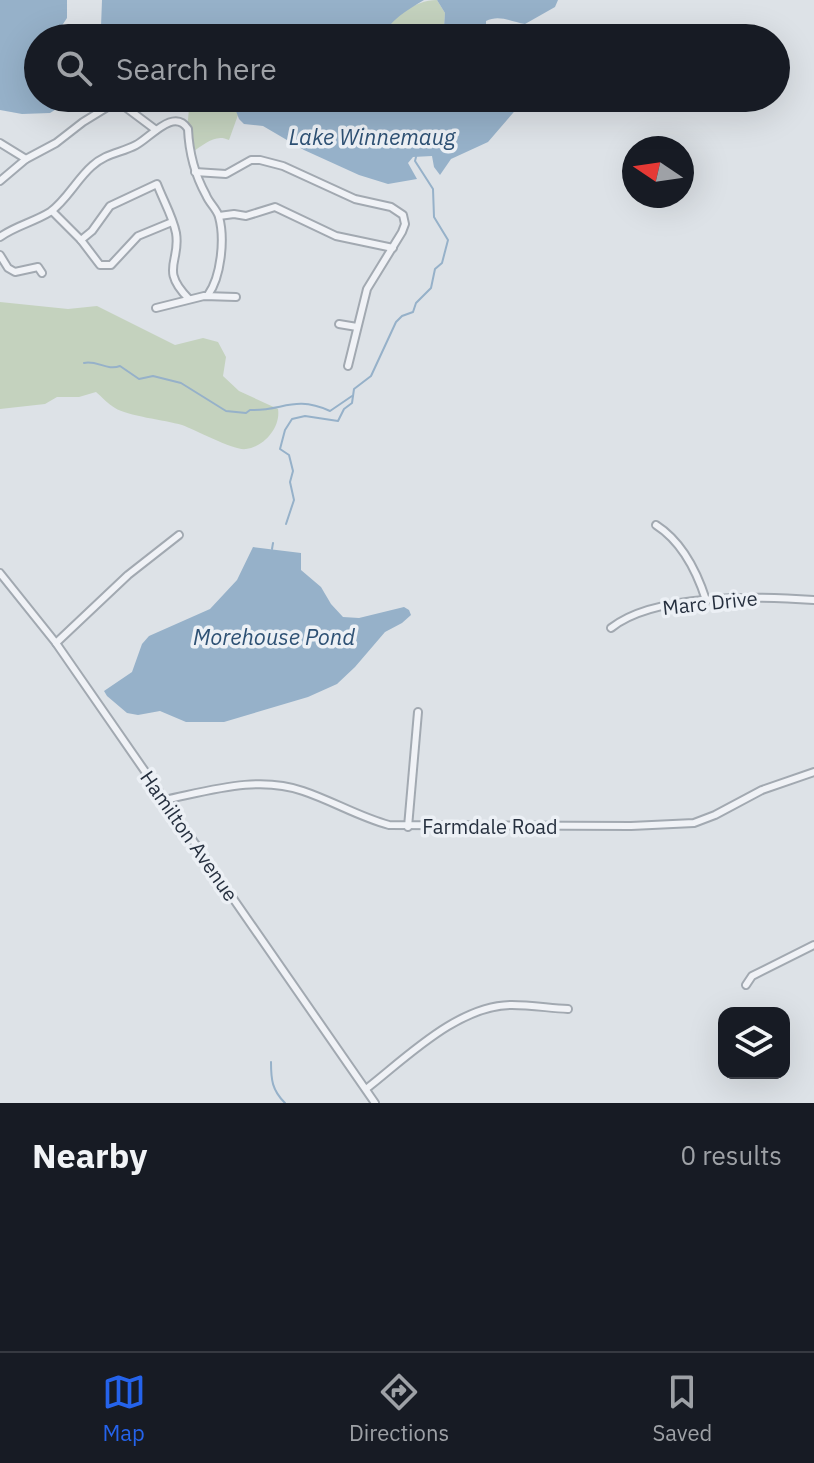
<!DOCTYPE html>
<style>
:root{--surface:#171b24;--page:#242831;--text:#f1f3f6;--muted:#9ea1a6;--line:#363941;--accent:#2563eb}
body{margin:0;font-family:"IBM Plex Sans",sans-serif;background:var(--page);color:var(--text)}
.controls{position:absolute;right:24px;bottom:24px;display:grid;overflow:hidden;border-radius:16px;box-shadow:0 8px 32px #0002}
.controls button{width:72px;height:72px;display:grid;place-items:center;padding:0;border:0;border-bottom:2px solid var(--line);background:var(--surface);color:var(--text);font:40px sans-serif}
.compass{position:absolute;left:622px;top:136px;width:72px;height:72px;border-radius:50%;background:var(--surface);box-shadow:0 8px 32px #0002;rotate:283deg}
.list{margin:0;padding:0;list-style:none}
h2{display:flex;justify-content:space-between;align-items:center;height:104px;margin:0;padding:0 32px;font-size:34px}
h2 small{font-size:26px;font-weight:400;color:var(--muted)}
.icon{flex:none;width:44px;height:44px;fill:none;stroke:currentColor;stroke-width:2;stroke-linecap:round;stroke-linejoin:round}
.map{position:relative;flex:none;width:814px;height:1103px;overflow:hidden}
.search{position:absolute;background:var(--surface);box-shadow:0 8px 32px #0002;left:24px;right:24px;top:24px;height:88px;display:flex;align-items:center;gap:20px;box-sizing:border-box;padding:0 28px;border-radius:44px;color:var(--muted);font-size:30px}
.sheet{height:248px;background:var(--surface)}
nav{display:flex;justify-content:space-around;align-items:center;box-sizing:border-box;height:112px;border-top:2px solid var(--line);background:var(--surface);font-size:22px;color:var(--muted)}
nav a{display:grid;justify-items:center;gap:4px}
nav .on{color:var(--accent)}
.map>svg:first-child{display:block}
.green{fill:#c4d2be}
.water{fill:#96b1c9}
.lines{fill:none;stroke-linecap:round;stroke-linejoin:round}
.stream{stroke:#96b1c9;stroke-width:2}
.minor-casing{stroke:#a2a9b1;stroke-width:10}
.minor{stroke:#f0f2f6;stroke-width:6}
.labels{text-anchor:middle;stroke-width:7;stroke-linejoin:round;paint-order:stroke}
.street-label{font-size:20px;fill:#26303f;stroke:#ecf0f5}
.water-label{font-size:22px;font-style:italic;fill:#2e5174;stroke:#ecf0f5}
</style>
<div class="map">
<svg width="814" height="1103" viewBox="0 0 814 1103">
<rect width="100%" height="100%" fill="#dde2e7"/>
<!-- green -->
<g class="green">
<path d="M 437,0 L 445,13 L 444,27 L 426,38 L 381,38 C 391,18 414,0 437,0 Z"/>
<path d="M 190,98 L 231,98 L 238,115 L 229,140 C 215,133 204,145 192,152 L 186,141 Z"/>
<path d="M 0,302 L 68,309 L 97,306 L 175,345 L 203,338 L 218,342 L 226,357 L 223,376 L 239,391 L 278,409 C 281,427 264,447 246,449 C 234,451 196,430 182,425 C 165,420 127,416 115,408 C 108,404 102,397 96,392 L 79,397 L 57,397 L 45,404 L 0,409 Z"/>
</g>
<!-- water -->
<g class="water">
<path d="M 0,0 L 67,0 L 67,18 L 59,30 C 72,29 89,33 101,27 L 102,0 L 424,0 C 407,10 390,20 381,38 L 38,38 L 38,98 L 74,98 L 50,113 L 22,114 L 0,110 Z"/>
<path d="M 437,0 L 558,0 L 555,7 L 525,24 C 512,22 499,14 486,21 L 486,25 L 508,38 L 426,38 L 444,27 L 445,13 Z"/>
<polygon points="231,98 551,98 519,106 488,142 451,159 440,175 434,167 432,156 413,157 408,163 417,179 388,184 359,175 304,150 263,126 244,124 239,119"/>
<polygon points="253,547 301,553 301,570 321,587 331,604 343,617 359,618 404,607 409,610 411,615 402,623 385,632 355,667 337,684 308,697 224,722 186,722 160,711 138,715 127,713 107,696 104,691 132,672 142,644 149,636 210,609 237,580"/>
</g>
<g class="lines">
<!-- stream -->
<g class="stream">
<path d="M 84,363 C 97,360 107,371 120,366 L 139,379 L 153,376 L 181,383 L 226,411 L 246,413 L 250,410 C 283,411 294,395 330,411 L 352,396"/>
<polyline points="286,524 294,500 290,482 293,471 289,455 280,449 285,430 292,419 305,416 338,421 344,409 352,403 354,389 371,376 396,322 402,316 413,312 416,303 431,288 435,269 442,263 448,240 434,217 433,189 415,161 416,157"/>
<polyline points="272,549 273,543"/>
<path d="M 271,1062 C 271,1080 272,1090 285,1103"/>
</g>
<!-- minor casing -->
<g class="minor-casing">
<g id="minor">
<polyline points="0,143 26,159"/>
<polyline points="195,172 226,174 251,160 260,160 283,166 355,199 391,207 403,215 405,224 402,232 367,289 348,366"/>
<polyline points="0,181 26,159 56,143 83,122 114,103 124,106 156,130"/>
<polyline points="52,211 81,240 100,265 111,265 138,236 172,222"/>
<polyline points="219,216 234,214 246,216 275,207 336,236 393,248"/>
<path d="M 0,237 C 15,226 34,222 50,212 C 66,201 77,179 92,166 C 106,153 121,153 136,145 C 150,138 174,107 188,129 C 189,152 195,175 206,195 C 209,203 217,209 219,217 C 225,239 221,277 208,295"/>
<path d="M 81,240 L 92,231 L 110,206 L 157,184 C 163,200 173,217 176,233 C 181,262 159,269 189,299"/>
<polyline points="0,255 8,268 15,272 38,267 42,273"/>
<polyline points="156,308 204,296 236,297"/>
<polyline points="339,324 357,327"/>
<path d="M 656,525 C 681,541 697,572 706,600"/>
<polyline points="0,573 56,643 375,1103"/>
<path d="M 611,628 C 655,593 759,596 814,600"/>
<polyline points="56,643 128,575 179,535"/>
<path d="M 164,800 C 209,791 258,775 303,791 C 333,801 359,817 389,825 L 631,826 L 694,823 L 715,815 L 762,790 L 814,772"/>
<polyline points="408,827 418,712"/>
<polyline points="746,985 752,976 814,945"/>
<path d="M 366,1089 C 406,1058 458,1005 512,1005 C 531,1005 549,1008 568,1009"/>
</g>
</g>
<!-- minor -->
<use href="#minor" class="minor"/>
</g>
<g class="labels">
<!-- street labels -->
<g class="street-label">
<text transform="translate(710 603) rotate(-6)" y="7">Marc Drive</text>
<text x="490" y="834">Farmdale Road</text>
<text transform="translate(189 836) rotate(55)" y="7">Hamilton Avenue</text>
</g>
<!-- water labels -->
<g class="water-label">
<text x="372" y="145">Lake Winnemaug</text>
<text x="274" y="645">Morehouse Pond</text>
</g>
</g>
</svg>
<div class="controls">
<button><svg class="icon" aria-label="layers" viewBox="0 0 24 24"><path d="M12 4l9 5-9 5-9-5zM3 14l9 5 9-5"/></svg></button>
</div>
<svg class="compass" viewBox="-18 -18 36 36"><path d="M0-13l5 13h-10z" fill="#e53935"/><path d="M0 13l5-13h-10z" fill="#9ea1a6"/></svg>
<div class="search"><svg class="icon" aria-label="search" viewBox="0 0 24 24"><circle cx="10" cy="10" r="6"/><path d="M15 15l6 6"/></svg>Search here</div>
</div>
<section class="sheet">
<h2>Nearby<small>0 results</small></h2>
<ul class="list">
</ul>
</section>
<nav>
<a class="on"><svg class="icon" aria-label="map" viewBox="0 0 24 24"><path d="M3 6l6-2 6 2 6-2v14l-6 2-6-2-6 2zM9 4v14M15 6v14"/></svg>Map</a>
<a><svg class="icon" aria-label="directions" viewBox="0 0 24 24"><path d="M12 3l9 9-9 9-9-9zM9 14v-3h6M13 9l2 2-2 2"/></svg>Directions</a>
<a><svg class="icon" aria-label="saved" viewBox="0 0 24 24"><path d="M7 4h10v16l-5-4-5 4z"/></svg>Saved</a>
</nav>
